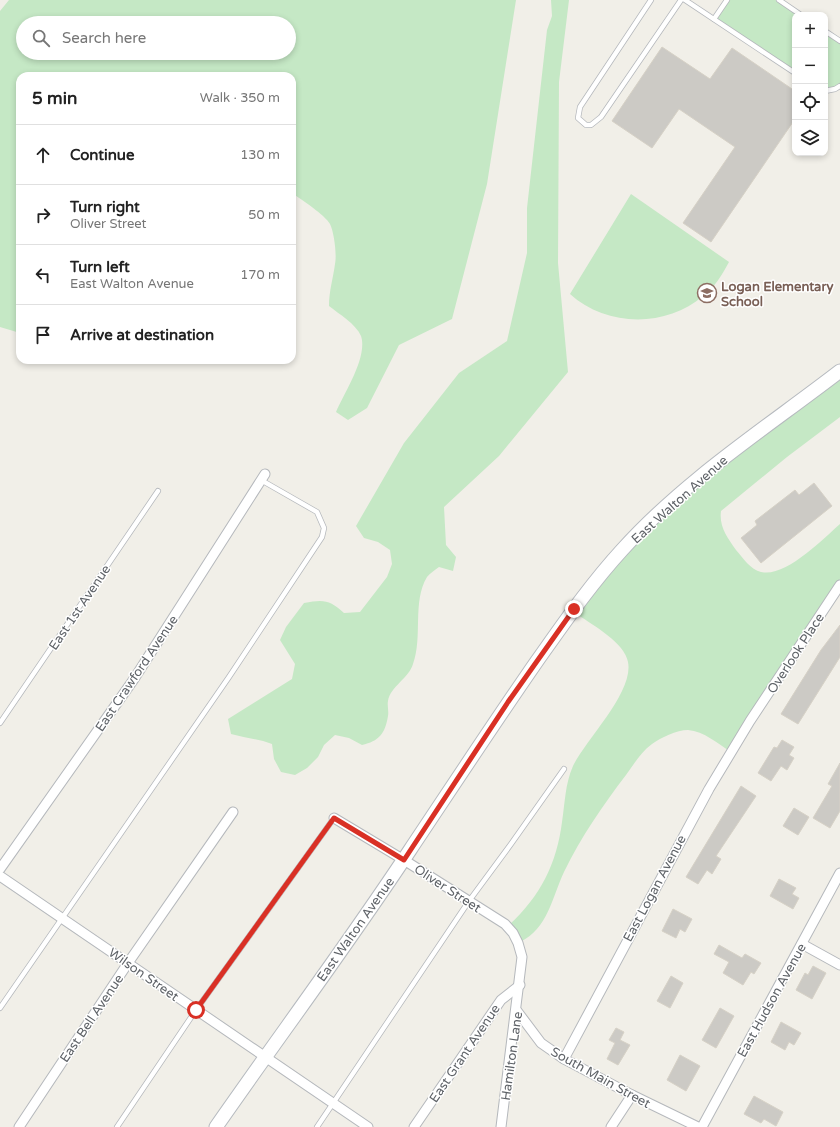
<!DOCTYPE html>
<meta charset="utf-8">
<style>
:root{--surface:#fff;--page:#f6f6f6;--text:#222;--muted:#767676;--line:#e0e0e0}
body{margin:0;font-family:"Varela Round",sans-serif;background:var(--page);color:var(--text)}
.controls{position:absolute;right:12px;top:12px;display:grid;overflow:hidden;border-radius:8px;box-shadow:0 2px 6px #0003}
.controls button{width:36px;height:36px;display:grid;place-items:center;padding:0;border:0;border-bottom:1px solid var(--line);background:var(--surface);color:var(--text);font:20px sans-serif}
.stop{position:absolute;width:12px;height:12px;margin:-9px;border:3px solid #d93025;border-radius:50%;background:#fff}
.stop.end{background:#d93025;border-color:#fff;box-shadow:0 1px 4px #0008}
.list{margin:0;padding:0;list-style:none}
h2{display:flex;justify-content:space-between;align-items:center;height:52px;margin:0;padding:0 16px;font-size:17px}
h2 small{font-size:13px;font-weight:400;color:var(--muted)}
.list li{display:grid;grid-template-columns:26px 1fr auto;gap:12px;align-items:center;box-sizing:border-box;height:60px;padding:0 16px;border-top:1px solid var(--line)}
.list b{display:block;font-size:15px;white-space:nowrap}
.list p{margin:0;font-size:13px;white-space:nowrap;color:var(--muted)}
.list em{font-size:13px;font-style:normal;color:var(--muted)}
.icon{flex:none;width:22px;height:22px;fill:none;stroke:currentColor;stroke-width:2;stroke-linecap:round;stroke-linejoin:round}
.map{position:relative;flex:none;width:840px;height:1127px;overflow:hidden}
.search{position:absolute;background:var(--surface);box-shadow:0 2px 6px #0003;left:16px;top:16px;width:280px;height:44px;display:flex;align-items:center;gap:10px;box-sizing:border-box;padding:0 14px;border-radius:22px;color:var(--muted);font-size:15px}
.panel{position:absolute;background:var(--surface);box-shadow:0 2px 6px #0003;left:16px;top:72px;width:280px;height:292px;border-radius:12px}
.map>svg:first-child{display:block}
.green{fill:#c5e8c5;fill-rule:evenodd}
.building{fill:#cccac5;stroke:#d6d1c6}
.lines{fill:none;stroke-linecap:round;stroke-linejoin:round}
.lane-casing{stroke:#b5b8bc;stroke-width:6}
.street-casing{stroke:#b5b8bc;stroke-width:11}
.secondary-casing{stroke:#b6babf;stroke-width:15}
.lane{stroke:#fff;stroke-width:4.5}
.street{stroke:#fff;stroke-width:9}
.secondary{stroke:#fff;stroke-width:13}
.route{stroke:#d93025;stroke-width:5}
.labels{text-anchor:middle;stroke-width:3;stroke-linejoin:round;paint-order:stroke}
.education-label{font-size:13px;font-weight:bold;fill:#785e54;stroke:#fff;text-anchor:start}
.street-label{font-size:13px;fill:#5f6368;stroke:#fff}
</style>
<div class="map">
<svg width="840" height="1127" viewBox="0 0 840 1127">
<rect width="100%" height="100%" fill="#f1efe8"/>
<!-- green -->
<g class="green">
<path d="M 9,0 L 516,0 L 487,184 L 452,319 L 399,345 L 367,408 L 348,420 L 336,412 C 344,393 368,357 361,336 C 356,324 339,314 329,306 C 329,291 333,279 335,264 C 337,255 334,232 330,224 C 325,215 302,200 292,193 L 292,76 L 20,76 L 20,333 L 0,327 L 0,11 ZM 23,23 L 289,23 L 289,53 L 23,53 Z"/>
<path d="M 551,0 L 569,0 L 559,82 L 558,263 L 568,372 L 499,456 L 444,507 L 446,545 L 456,557 L 453,571 L 439,567 C 435,570 430,573 427,577 C 412,602 423,637 413,664 C 409,678 390,687 388,701 C 387,706 389,711 388,716 C 385,734 379,741 362,745 L 349,738 L 335,735 L 324,745 L 318,757 L 307,768 L 295,775 L 281,772 L 274,759 L 272,744 C 259,739 245,738 231,734 L 228,719 L 292,679 L 295,664 L 280,640 L 286,627 L 304,603 C 324,599 330,600 344,613 L 360,612 L 387,577 L 392,564 L 390,550 L 378,542 L 364,538 L 356,526 L 404,443 L 459,373 L 507,341 L 527,253 L 527,208 L 547,30 L 552,16 Z"/>
<polygon points="727,0 779,0 801,15 795,15 795,73 714,19"/>
<polygon points="825,31 840,41 840,86 825,91"/>
<path d="M 631,194 L 729,262 C 722,275 715,287 703,296 C 666,328 606,327 570,294 Z"/>
<path d="M 840,371 L 840,417 L 787,457 L 721,511 C 719,527 727,537 736,550 C 742,557 751,570 761,572 C 785,578 823,539 840,524 L 840,585 L 731,752 C 718,744 704,731 688,730 C 677,730 660,738 652,744 C 641,752 634,764 626,775 C 603,805 581,837 564,872 C 552,897 548,929 520,942 L 509,925 C 540,897 557,863 562,822 C 565,803 565,784 573,766 C 586,739 634,692 628,662 C 625,643 593,625 578,615 L 604,579 L 668,508 Z"/>
</g>
<!-- building -->
<g class="building">
<polygon points="662,47 710,79 732,48 795,91 795,119 711,242 683,223 735,147 679,109 652,148 612,121"/>
<polygon points="814,483 832,506 761,563 741,538 757,525 755,521 795,490 799,495"/>
<polygon points="840,625 840,657 798,724 781,714 821,650"/>
<polygon points="782,740 794,747 789,755 794,758 787,770 781,766 771,781 758,773 774,747 777,748"/>
<polygon points="840,763 840,811 830,828 813,818 832,786 828,784"/>
<polygon points="741,786 756,796 716,856 721,859 712,874 707,870 698,884 686,877"/>
<polygon points="794,808 809,817 798,835 783,826"/>
<polygon points="779,879 796,888 792,894 799,898 793,909 770,896"/>
<polygon points="673,909 692,919 685,932 680,929 676,938 662,931"/>
<polygon points="719,945 742,958 745,954 761,963 754,974 751,972 743,985 723,973 729,962 714,954"/>
<polygon points="813,966 826,973 812,999 796,990 805,973 808,975"/>
<polygon points="671,976 683,983 670,1008 657,1001"/>
<polygon points="720,1008 734,1016 716,1048 702,1040"/>
<polygon points="781,1022 801,1033 794,1045 789,1042 785,1050 771,1042"/>
<polygon points="616,1028 624,1032 620,1040 630,1045 618,1065 607,1059 615,1043 609,1040"/>
<polygon points="680,1055 700,1066 686,1091 667,1080"/>
<polygon points="754,1096 783,1112 776,1126 764,1119 761,1123 744,1114"/>
</g>
<g class="lines">
<!-- lane casing -->
<g class="lane-casing">
<g id="lane">
<polyline points="651,0 580,107 578,118 586,125 591,125 601,117 681,0"/>
<polyline points="685,0 795,73"/>
<polyline points="779,0 801,15"/>
<polyline points="714,19 727,0"/>
<polyline points="825,31 840,41"/>
<polyline points="825,91 835,89 840,86"/>
<polyline points="0,723 158,491"/>
<polyline points="0,1008 229,677 322,537 324,528 317,512 261,480"/>
<polyline points="117,1127 196,1010 334,818"/>
<polyline points="317,1127 469,901 511,844 564,769"/>
</g>
</g>
<!-- street casing -->
<g class="street-casing">
<g id="street">
<polyline points="334,818 404,860 505,924 513,933 518,943 522,957 501,1127"/>
<polyline points="0,869 134,679 265,474"/>
<polyline points="0,876 368,1127"/>
<polyline points="802,944 840,965"/>
<polyline points="517,1011 541,1043 564,1059 632,1095 698,1127"/>
<polyline points="564,1059 709,789 750,721 840,585"/>
<polyline points="19,1127 128,963 233,812"/>
<polyline points="414,1127 501,1000 520,985"/>
<polyline points="611,1127 632,1095"/>
<polyline points="702,1127 840,873"/>
</g>
</g>
<!-- secondary casing -->
<g class="secondary-casing">
<path id="secondary" d="M 216,1127 C 280,1035 348,944 410,850 C 452,787 494,723 537,661 C 564,623 590,585 622,550 C 685,480 766,428 840,371"/>
</g>
<!-- lane -->
<use href="#lane" class="lane"/>
<!-- street -->
<use href="#street" class="street"/>
<!-- secondary -->
<use href="#secondary" class="secondary"/>
</g>
<g class="lines">
<!-- route -->
<polyline class="route" points="196,1010 334,818 404,860 508,702 574,609"/>
</g>
<!-- icons -->
<defs>
<g id="school-ring" transform="scale(1)"><circle r="9.5" fill="#fff" stroke="#8d6e63" stroke-width="1.5"/><path d="M0-5L7-2L0 1L-7-2ZM-4 1L0 2.5L4 1V4Q0 6-4 4Z" fill="#8d6e63"/></g>
</defs>
<g fill-rule="evenodd">
<use href="#school-ring" x="707" y="293"/>
</g>
<g class="labels">
<!-- education labels -->
<g class="education-label">
<text x="721" y="291">Logan Elementary<tspan x="721" dy="15">School</tspan></text>
</g>
<!-- street labels -->
<g class="street-label">
<text transform="translate(679 499) rotate(-42)" y="5">East Walton Avenue</text>
<text transform="translate(79 607) rotate(-56)" y="5">East 1st Avenue</text>
<text transform="translate(795 653) rotate(-57)" y="5">Overlook Place</text>
<text transform="translate(136 673) rotate(-56)" y="5">East Crawford Avenue</text>
<text transform="translate(448 888) rotate(33)" y="5">Oliver Street</text>
<text transform="translate(654 888) rotate(-62)" y="5">East Logan Avenue</text>
<text transform="translate(355 929) rotate(-55)" y="5">East Walton Avenue</text>
<text transform="translate(144 974) rotate(35)" y="5">Wilson Street</text>
<text transform="translate(771 1000) rotate(-61)" y="5">East Hudson Avenue</text>
<text transform="translate(91 1018) rotate(-56)" y="5">East Bell Avenue</text>
<text transform="translate(464 1053) rotate(-56)" y="5">East Grant Avenue</text>
<text transform="translate(511 1056) rotate(-82)" y="5">Hamilton Lane</text>
<text transform="translate(601 1077) rotate(29)" y="5">South Main Street</text>
</g>
</g>
</svg>
<div class="controls">
<button>+</button>
<button>−</button>
<button><svg class="icon" aria-label="locate" viewBox="0 0 24 24"><circle cx="12" cy="12" r="6"/><path d="M12 2v4M12 18v4M2 12h4M18 12h4"/></svg></button>
<button><svg class="icon" aria-label="layers" viewBox="0 0 24 24"><path d="M12 4l9 5-9 5-9-5zM3 14l9 5 9-5"/></svg></button>
</div>
<div class="stop" style="left:196px;top:1010px"></div>
<div class="stop end" style="left:574px;top:609px"></div>
<div class="search"><svg class="icon" aria-label="search" viewBox="0 0 24 24"><circle cx="10" cy="10" r="6"/><path d="M15 15l6 6"/></svg>Search here</div>
<section class="panel">
<h2>5 min<small>Walk · 350 m</small></h2>
<ul class="list">
<li><svg class="icon" aria-label="ahead" viewBox="0 0 24 24"><path d="M12 20V5M6 11l6-6 6 6"/></svg><div><b>Continue</b></div><em>130 m</em></li>
<li><svg class="icon" aria-label="right" viewBox="0 0 24 24"><path d="M7 20v-9h11M14 6l5 5-5 5"/></svg><div><b>Turn right</b><p>Oliver Street</p></div><em>50 m</em></li>
<li><svg class="icon" aria-label="left" viewBox="0 0 24 24"><path d="M17 20v-9H6M10 6l-5 5 5 5"/></svg><div><b>Turn left</b><p>East Walton Avenue</p></div><em>170 m</em></li>
<li><svg class="icon" aria-label="arrive" viewBox="0 0 24 24"><path d="M6 21V4h12l-3 4 3 4H6"/></svg><div><b>Arrive at destination</b></div></li>
</ul>
</section>
</div>
